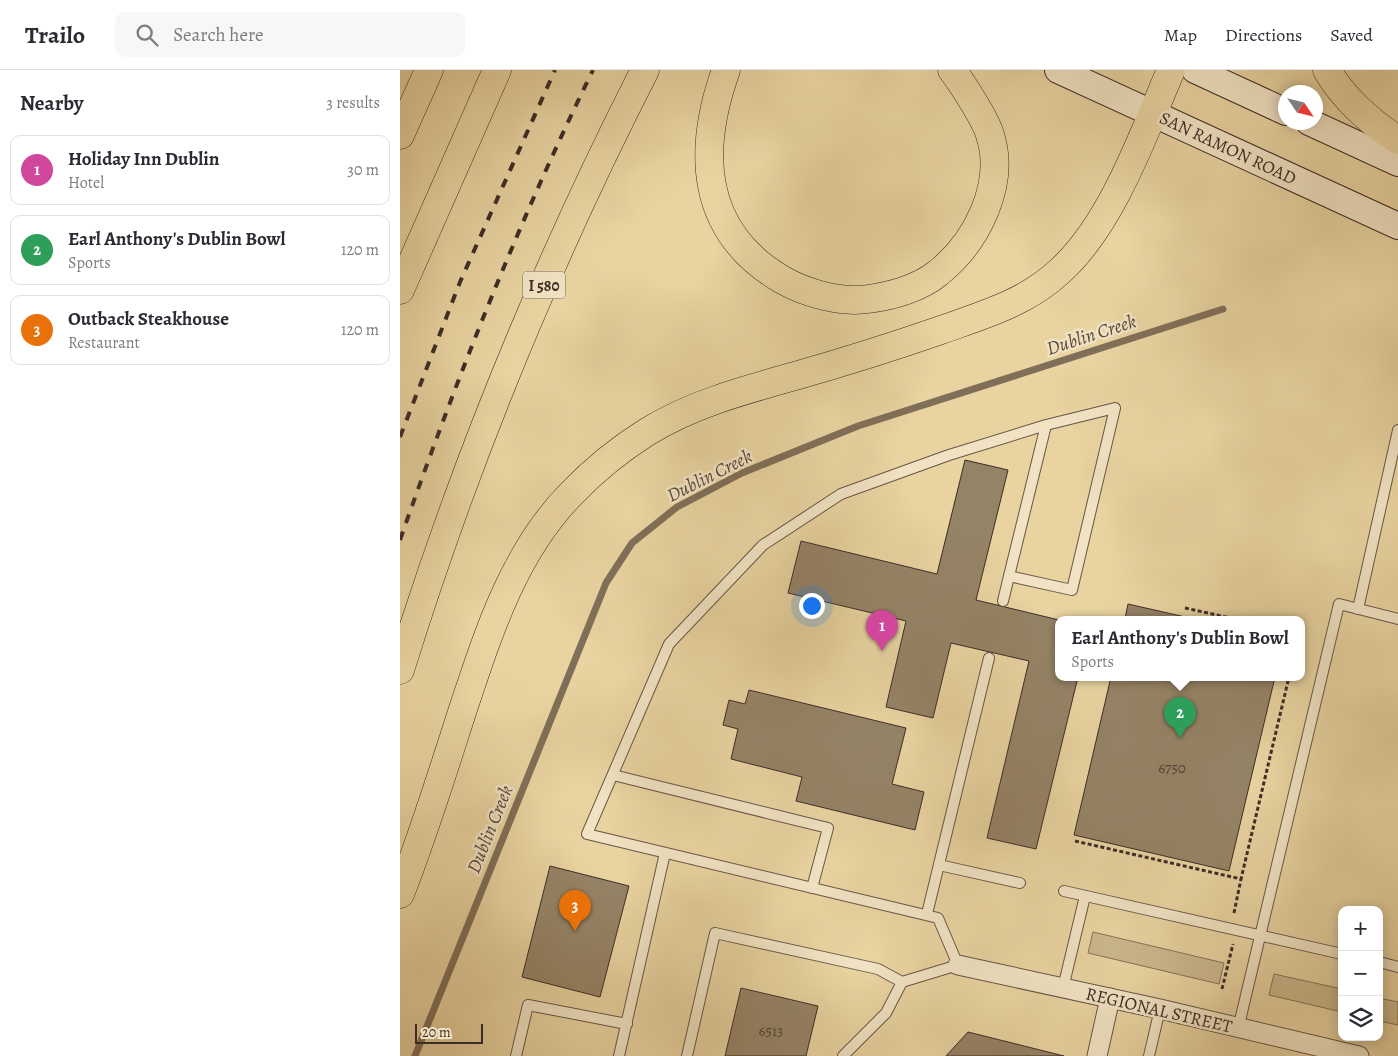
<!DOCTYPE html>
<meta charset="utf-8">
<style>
:root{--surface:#fff;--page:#f7f7f7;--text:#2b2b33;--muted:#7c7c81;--line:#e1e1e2;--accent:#7c3aed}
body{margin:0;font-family:Alegreya,serif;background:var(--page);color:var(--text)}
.controls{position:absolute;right:15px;bottom:15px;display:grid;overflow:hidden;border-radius:10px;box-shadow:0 2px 12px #0003}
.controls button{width:45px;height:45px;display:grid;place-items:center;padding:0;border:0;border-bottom:1px solid var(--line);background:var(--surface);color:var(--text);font:25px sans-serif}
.compass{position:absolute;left:878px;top:15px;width:45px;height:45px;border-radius:50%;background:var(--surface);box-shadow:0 2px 12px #0003;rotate:125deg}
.scale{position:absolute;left:15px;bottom:12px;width:68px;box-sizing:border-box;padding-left:5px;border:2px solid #3c2d27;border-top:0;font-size:14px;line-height:18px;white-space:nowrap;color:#3c2d27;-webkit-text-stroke:4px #f0e2c2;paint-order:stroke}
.you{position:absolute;left:411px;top:535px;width:18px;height:18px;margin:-12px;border:4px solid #fff;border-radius:50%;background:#1a73e8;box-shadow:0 0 0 8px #1a73e833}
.badge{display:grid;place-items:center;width:32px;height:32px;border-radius:50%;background:var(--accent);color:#fff;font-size:16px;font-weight:700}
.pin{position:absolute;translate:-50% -41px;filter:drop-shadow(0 1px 2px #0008)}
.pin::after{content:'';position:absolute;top:26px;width:18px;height:15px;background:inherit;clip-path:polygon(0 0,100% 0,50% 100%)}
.popup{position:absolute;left:655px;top:546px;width:250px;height:65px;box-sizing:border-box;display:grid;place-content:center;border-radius:10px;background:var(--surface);filter:drop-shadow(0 1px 4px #0005);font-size:16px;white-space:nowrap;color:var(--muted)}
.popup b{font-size:19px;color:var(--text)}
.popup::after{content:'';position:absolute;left:50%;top:100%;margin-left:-10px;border:10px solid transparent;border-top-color:var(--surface)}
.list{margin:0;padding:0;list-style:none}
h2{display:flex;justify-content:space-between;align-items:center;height:65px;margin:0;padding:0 20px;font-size:21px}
h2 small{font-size:16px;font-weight:400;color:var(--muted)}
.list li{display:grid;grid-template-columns:32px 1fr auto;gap:15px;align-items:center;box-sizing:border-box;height:70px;margin:0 10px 10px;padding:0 10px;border:1px solid var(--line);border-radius:10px}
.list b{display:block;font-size:19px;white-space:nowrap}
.list p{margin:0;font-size:16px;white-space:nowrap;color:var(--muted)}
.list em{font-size:16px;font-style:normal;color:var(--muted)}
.icon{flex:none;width:28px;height:28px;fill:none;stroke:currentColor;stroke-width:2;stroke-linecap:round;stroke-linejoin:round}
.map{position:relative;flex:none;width:998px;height:986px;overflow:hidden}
header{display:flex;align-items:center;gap:30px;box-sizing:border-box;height:70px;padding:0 25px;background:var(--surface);border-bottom:1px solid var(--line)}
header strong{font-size:24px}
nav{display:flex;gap:28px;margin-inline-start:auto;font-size:18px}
.search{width:350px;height:45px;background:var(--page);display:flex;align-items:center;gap:12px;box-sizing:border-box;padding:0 18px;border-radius:10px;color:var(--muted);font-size:19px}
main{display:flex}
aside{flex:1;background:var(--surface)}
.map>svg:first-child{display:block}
.green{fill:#cbb78c;stroke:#84725a}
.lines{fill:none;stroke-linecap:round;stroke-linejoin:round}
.stream{stroke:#806f58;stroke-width:7}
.building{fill:#958366;stroke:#3c2d27}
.lane-casing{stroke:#675646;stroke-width:12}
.street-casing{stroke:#675646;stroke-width:21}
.secondary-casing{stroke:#3c2d27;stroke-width:28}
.highway-casing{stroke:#3c2d27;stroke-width:29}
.path{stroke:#3c2d27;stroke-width:3;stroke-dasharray:4 2.5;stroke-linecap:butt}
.lane{stroke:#f0e2c2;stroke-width:10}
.street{stroke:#f0e2c2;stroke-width:19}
.secondary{stroke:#f0e2c2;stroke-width:26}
.highway{stroke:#e8d3a1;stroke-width:28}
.rail{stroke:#3c2d27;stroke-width:4;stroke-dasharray:9 9;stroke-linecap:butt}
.labels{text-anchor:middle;stroke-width:5;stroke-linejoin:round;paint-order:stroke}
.number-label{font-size:15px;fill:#524237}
.shield{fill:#f0e2c2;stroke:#726356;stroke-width:1}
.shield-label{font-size:16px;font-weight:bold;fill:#3c2d27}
.street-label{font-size:18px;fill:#3c2d27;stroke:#f0e2c2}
.water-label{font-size:19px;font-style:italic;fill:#58483b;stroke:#f0e2c2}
</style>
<header>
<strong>Trailo</strong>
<div class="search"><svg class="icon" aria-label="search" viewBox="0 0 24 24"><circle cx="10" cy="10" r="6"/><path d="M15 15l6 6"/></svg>Search here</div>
<nav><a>Map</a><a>Directions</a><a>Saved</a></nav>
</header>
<main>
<aside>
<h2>Nearby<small>3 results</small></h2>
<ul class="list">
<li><span class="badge" style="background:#d1479c">1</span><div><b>Holiday Inn Dublin</b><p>Hotel</p></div><em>30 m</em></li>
<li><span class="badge" style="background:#2e9e5b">2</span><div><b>Earl Anthony's Dublin Bowl</b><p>Sports</p></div><em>120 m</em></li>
<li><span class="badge" style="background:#e8710a">3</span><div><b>Outback Steakhouse</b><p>Restaurant</p></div><em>120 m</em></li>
</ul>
</aside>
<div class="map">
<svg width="998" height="986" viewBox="0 0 998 986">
<rect width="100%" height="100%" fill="#e8d3a1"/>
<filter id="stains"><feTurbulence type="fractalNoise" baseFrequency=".004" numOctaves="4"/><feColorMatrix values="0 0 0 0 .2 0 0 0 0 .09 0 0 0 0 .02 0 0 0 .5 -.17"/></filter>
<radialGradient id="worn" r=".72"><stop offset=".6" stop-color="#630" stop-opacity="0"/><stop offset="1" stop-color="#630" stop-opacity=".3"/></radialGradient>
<g class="green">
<path d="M693,862L824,893L819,914L688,883Z"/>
<path d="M874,904L942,919V942L869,925Z"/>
<path d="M979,928L998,932V955L979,951Z"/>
</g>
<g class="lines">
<path class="stream" d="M15,986L206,513L232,473L277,437L342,403L458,356L823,239"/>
</g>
<g class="building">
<path d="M565,390L608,400L576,530L659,550V607H678L636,779L587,768L629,591L551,573L533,648L486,637L506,551L388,523L401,471L537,504Z"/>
<path d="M728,534L794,549H725Z"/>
<path d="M711,607H875L829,801L674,765Z"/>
<path d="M349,620L506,658L492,714L524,722L515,760L396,731L402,707L331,689L338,659L323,655L329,630L345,634Z"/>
<path d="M150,796L229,816L200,927L122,907Z"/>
<path d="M341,918L418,936L406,986H325Z"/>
<path d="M568,962L664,986H546Z"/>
</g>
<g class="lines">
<g class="lane-casing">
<g id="lane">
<path d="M603,531L609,506"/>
<path d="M958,539L998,360"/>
<path d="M213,705L428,758L412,818"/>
<path d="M539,795L620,813"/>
<path d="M664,821L942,884"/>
<path d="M527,844L589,588"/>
<path d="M979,892L998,897"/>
<path d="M663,918L685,826"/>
<path d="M838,959L939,534L998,549"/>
<path d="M116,986L128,935L227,954"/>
<path d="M219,986L265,783"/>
<path d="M287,986L315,863L478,899L502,912L558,895L538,848L187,764L269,574L363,475L441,424L549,385L646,355L715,338L672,520L609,506L646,355"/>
<path d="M443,986L486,943L502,912"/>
<path d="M749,986L760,939"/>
</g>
</g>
<g class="street-casing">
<g id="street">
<path d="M558,895L760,939L959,986"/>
<path d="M697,986L710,928"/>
</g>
</g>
<g class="secondary-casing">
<g id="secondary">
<path d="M658,0L998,156"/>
<path d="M795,0L886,42"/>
<path d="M909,52L998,93"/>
</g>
</g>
<g class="highway-casing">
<g id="highway">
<path d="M326,0C297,81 300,161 381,209C405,223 440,233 468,229C492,226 520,218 538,203C577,172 606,114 590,65C586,50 562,13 552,0"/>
<path d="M927,0C943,28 971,53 998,70"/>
<path d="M0,65L29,0"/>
<path d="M0,220L97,0"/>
<path d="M0,600C64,394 147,192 245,0"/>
<path d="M0,824C24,763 43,701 63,639C88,564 114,481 172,423C194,400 220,379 247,362C292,334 345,320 395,306C444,292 492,277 541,260C583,245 626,233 660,201C712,154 743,65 771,0"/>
</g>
</g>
<g class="path">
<path d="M785,538L835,549"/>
<path d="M675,771L841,809L889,607"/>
<path d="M834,843L841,809"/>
<path d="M822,919L833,874"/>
</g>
<use href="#lane" class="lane"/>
<use href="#street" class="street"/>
<use href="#secondary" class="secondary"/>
<use href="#highway" class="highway"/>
<g class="rail">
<path d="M0,367L60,212L155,0"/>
<path d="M0,470C56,310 118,153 193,0"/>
</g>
</g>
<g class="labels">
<g class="number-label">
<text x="772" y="703">6750</text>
<text x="371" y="966">6513</text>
</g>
<rect class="shield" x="123" y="201.5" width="42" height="27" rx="4"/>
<g class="shield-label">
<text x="144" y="221">I 580</text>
</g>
<g class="street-label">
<text transform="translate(828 78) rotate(25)" y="6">SAN RAMON ROAD</text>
<text transform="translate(759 940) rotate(13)" y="6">REGIONAL STREET</text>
</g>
<g class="water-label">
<text transform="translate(691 264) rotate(-18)" y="7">Dublin Creek</text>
<text transform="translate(309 405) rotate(-27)" y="7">Dublin Creek</text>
<text transform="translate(89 759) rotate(-68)" y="7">Dublin Creek</text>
</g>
</g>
<rect width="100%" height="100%" filter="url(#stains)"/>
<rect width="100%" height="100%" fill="url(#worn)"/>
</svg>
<div class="controls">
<button>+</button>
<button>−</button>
<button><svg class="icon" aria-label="layers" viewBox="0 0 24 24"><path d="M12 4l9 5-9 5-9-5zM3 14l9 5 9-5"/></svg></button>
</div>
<svg class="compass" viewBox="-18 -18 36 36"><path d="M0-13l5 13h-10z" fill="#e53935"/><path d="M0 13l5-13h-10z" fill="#7c7c81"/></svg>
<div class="scale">20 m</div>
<div class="you"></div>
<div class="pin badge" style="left:482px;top:581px;background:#d1479c">1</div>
<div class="pin badge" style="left:780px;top:668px;background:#2e9e5b">2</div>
<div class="popup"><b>Earl Anthony's Dublin Bowl</b>Sports</div>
<div class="pin badge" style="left:175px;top:861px;background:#e8710a">3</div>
</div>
</main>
